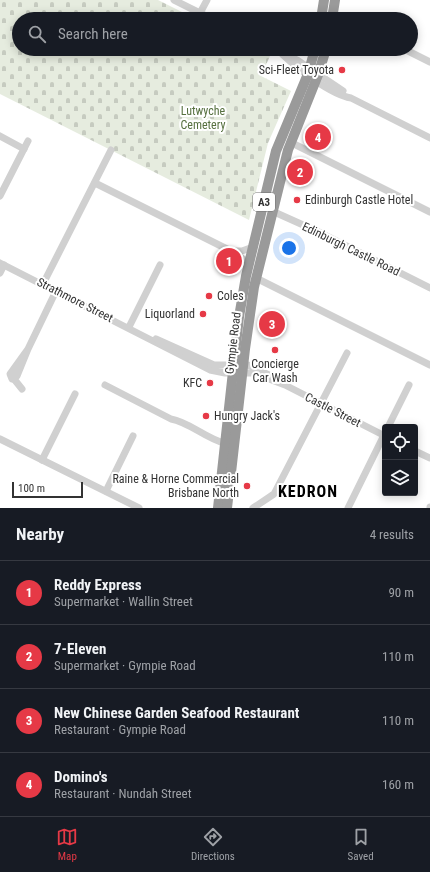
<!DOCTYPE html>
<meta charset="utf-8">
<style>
:root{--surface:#171b24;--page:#20242c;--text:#f1f3f6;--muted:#9ea1a6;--line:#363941;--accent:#e63946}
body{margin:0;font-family:"Roboto Condensed",sans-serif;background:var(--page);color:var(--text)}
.controls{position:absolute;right:12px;bottom:12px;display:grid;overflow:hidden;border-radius:4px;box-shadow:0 2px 10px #0003}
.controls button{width:36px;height:36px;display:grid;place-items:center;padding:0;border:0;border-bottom:1px solid var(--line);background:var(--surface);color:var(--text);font:20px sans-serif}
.scale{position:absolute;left:12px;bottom:10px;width:71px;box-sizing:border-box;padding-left:4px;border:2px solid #333;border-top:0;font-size:11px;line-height:14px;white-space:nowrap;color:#333;-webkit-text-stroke:3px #fff;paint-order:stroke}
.you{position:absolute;left:289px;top:248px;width:14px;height:14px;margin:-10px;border:3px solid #fff;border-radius:50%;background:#1a73e8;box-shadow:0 0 0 6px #1a73e833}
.badge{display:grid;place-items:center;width:26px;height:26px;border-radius:50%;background:var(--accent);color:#fff;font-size:13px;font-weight:700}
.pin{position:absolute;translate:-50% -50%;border:2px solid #fff;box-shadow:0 1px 4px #0006}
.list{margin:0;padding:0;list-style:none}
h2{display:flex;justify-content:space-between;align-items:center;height:52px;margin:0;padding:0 16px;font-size:17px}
h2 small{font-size:13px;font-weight:400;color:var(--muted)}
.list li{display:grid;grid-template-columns:26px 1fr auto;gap:12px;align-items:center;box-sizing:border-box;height:64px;padding:0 16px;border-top:1px solid var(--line)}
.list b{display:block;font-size:15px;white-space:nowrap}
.list p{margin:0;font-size:13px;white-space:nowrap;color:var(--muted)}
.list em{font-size:13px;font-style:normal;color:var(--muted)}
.icon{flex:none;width:22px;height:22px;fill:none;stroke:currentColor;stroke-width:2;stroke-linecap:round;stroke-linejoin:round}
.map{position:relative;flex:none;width:430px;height:508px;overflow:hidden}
.search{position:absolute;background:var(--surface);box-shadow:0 2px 10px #0003;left:12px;right:12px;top:12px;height:44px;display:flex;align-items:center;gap:10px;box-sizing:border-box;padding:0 14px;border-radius:22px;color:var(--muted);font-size:15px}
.sheet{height:308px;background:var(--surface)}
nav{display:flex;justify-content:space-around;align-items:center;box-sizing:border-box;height:56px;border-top:1px solid var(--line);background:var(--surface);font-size:11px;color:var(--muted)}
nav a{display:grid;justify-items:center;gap:2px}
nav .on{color:var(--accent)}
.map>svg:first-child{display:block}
.cemetery{fill:url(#cemetery-stones)}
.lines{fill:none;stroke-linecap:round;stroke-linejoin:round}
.minor{stroke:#d0d0d0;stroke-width:7}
.highway{stroke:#9a9a9a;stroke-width:10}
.poi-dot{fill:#e63946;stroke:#fff;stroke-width:1.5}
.labels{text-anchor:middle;stroke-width:4;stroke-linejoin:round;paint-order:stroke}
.shield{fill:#fff;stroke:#707070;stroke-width:1}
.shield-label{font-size:11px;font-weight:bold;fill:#333}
.poi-label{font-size:12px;fill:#333;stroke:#fff;text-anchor:end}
.park-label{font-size:12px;fill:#56703f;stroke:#fff}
.street-label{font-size:12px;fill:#333;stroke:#fff}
.district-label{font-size:16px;font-weight:bold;letter-spacing:1px;fill:#000;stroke:#fff}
</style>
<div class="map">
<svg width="430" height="508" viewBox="0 0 430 508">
<defs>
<pattern id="cemetery-stones" width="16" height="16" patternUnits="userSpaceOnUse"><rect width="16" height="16" fill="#e6ecdf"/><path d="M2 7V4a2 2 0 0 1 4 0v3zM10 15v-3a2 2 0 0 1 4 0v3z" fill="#c6cbc0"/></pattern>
</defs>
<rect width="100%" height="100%" fill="#fff"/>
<path class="cemetery" d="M0,0H158L196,19H19V49H255L270,56L261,76L291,91L268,143L249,220L0,94Z"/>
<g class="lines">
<g class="minor">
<path d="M174,0L212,19"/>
<path d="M200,13L207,0"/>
<path d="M333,14L343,19"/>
<path d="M272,49L297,60L343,91"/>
<path d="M404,49L430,62"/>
<path d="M283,55C298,69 330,94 351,98L430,138"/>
<path d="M0,136L24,149"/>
<path d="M290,142L430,212"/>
<path d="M95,183L231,251L249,263"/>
<path d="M0,196L28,141"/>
<path d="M272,211L321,233L430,288"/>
<path d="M232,251H242L253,247"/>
<path d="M0,263L210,370L225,373H253L285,385L385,436"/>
<path d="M0,273L4,265"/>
<path d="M256,278L430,365"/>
<path d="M43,284L111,150"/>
<path d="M129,327L160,265"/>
<path d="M156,339L214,365H248L271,376"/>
<path d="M28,349L10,374L12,379L17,376L28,349L56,291"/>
<path d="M14,379L22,389"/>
<path d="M105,385L171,419C189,422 205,438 224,443"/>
<path d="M388,427L409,385"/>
<path d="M0,439L139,508"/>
<path d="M415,451L430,458"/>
<path d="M42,460L75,394"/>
<path d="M106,491L133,436"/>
<path d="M253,508L274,494L347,353"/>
<path d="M348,508L385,433"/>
<path d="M430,508V507"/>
</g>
<g class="highway">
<path d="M321,19L324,0"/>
<path d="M332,19L335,0"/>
<path d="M218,508L239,317L246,276L276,151L308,74L315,49"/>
<path d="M227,508L245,349L254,287L288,150L318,75L326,49"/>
</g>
</g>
<g class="poi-dot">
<circle cx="342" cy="70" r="4"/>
<circle cx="297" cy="200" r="4"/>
<circle cx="209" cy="296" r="4"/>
<circle cx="203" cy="314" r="4"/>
<circle cx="275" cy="350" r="4"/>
<circle cx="210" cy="383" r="4"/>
<circle cx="206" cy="416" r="4"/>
<circle cx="247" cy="486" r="4"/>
</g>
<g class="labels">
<rect class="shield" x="253" y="193" width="22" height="18" rx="3"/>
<g class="shield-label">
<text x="264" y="206">A3</text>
</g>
<g class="poi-label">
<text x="334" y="74">Sci-Fleet Toyota</text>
<text x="305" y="204" text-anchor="start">Edinburgh Castle Hotel</text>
<text x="217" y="300" text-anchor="start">Coles</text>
<text x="195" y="318">Liquorland</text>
<text x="275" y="368" text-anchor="middle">Concierge<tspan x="275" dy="14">Car Wash</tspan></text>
<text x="202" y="387">KFC</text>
<text x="214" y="420" text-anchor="start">Hungry Jack's</text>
<text x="239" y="483">Raine &amp; Horne Commercial<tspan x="239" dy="14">Brisbane North</tspan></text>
</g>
<g class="park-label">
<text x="203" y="115">Lutwyche<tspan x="203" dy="14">Cemetery</tspan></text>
</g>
<g class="street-label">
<text transform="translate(351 249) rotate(26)" y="4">Edinburgh Castle Road</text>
<text transform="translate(75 300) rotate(27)" y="4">Strathmore Street</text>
<text transform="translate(233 343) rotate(-83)" y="4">Gympie Road</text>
<text transform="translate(333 410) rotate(27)" y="4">Castle Street</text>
</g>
<g class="district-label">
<text x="308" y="497">KEDRON</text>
</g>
</g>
</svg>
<div class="controls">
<button><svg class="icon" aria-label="locate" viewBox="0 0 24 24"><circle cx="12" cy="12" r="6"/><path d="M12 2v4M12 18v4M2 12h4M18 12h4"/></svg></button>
<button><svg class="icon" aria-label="layers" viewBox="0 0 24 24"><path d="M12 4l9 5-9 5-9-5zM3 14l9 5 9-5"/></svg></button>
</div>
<div class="scale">100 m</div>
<div class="you"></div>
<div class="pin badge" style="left:229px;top:261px">1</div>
<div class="pin badge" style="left:300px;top:172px">2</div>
<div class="pin badge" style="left:272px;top:324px">3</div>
<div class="pin badge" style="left:318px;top:137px">4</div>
<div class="search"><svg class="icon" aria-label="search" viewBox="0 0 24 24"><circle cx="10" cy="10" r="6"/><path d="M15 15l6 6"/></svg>Search here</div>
</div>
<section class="sheet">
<h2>Nearby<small>4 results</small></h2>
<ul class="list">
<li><span class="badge">1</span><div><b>Reddy Express</b><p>Supermarket · Wallin Street</p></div><em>90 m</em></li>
<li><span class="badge">2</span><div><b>7-Eleven</b><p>Supermarket · Gympie Road</p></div><em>110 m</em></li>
<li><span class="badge">3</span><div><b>New Chinese Garden Seafood Restaurant</b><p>Restaurant · Gympie Road</p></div><em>110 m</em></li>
<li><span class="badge">4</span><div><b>Domino's</b><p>Restaurant · Nundah Street</p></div><em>160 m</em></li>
</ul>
</section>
<nav>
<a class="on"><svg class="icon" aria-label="map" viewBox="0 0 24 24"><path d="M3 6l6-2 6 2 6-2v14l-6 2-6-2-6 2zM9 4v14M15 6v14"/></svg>Map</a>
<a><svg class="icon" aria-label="directions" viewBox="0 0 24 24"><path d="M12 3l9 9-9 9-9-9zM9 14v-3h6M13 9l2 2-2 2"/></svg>Directions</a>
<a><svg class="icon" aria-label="saved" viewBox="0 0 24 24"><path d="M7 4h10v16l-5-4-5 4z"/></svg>Saved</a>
</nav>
